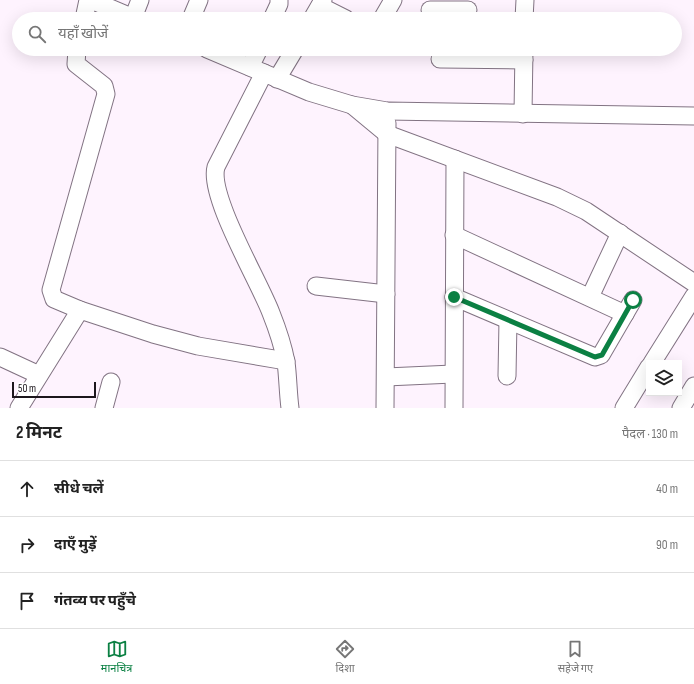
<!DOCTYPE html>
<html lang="hi">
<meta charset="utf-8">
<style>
:root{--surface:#fff;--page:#f6f6f6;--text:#222;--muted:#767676;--line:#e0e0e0;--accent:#0b8043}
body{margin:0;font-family:"Sofia Sans Condensed","Noto Sans Devanagari",sans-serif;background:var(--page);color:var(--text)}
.controls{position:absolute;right:12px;bottom:12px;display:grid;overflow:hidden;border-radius:0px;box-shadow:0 4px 16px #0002}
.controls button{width:36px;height:36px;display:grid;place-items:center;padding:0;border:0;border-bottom:1px solid var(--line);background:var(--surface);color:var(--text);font:20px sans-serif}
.scale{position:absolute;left:12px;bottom:10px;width:84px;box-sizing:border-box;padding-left:4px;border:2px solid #1c161c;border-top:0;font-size:11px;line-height:14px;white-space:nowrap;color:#1c161c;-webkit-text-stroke:3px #fff;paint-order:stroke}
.stop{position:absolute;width:12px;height:12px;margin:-9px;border:3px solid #0b8043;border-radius:50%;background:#fff}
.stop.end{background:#0b8043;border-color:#fff;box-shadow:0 1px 4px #0008}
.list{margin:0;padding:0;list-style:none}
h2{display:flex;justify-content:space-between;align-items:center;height:52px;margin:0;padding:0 16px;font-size:17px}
h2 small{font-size:13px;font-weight:400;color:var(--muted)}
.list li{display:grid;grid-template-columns:26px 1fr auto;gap:12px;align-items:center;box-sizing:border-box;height:56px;padding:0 16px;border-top:1px solid var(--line)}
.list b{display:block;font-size:15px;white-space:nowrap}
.list em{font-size:13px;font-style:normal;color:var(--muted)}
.icon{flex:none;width:22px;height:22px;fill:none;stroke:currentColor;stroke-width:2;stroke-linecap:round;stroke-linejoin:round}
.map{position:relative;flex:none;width:694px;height:408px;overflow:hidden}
.search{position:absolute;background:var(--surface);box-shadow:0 4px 16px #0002;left:12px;right:12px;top:12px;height:44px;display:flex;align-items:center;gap:10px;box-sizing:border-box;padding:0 14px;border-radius:22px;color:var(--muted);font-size:15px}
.sheet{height:220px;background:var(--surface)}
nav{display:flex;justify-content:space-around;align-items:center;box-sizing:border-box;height:56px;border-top:1px solid var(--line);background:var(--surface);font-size:11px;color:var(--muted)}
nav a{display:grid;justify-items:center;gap:2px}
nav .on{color:var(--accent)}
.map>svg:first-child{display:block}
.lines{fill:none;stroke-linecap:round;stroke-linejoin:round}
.minor-casing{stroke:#827383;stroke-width:19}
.minor{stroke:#fff;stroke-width:17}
.route{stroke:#0b8043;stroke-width:5}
</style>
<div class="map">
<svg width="694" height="408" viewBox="0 0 694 408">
<rect width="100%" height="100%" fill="#fef3fe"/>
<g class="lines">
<g class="minor-casing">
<g id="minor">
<path d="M91,0L136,19"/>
<path d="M320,6L346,19"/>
<path d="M430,10H468"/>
<path d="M133,18L140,0"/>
<path d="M84,19L88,0"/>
<path d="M191,19L199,0"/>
<path d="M272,19L279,4V0"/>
<path d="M312,19L323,0"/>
<path d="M382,19L393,0"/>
<path d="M524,19L525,0"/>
<path d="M77,49L76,64L104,86L106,94L51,290L54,299L80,310"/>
<path d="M207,49L309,92L352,105L387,111L694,116"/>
<path d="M440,59L524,60"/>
<path d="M250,67L259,49"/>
<path d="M264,73L216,167C208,196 259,281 271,313C277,328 283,346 286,362C288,377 288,393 290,408"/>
<path d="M277,79L295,49"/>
<path d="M352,105L387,134L557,197L586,211L694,283"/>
<path d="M523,114L524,49"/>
<path d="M454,235L625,314"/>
<path d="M316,286L386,294"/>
<path d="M454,297L595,357L601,355L633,300"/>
<path d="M590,297L620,233"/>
<path d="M0,357L39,375"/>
<path d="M652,363L694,296"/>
<path d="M507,376L508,320"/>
<path d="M386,377L453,374"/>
<path d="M19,408L80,310L153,334L198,346L286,361"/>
<path d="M104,408L111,382"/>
<path d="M385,408L387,123"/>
<path d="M454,408L455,159"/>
<path d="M624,408L649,367"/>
<path d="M681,408L694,386"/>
</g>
</g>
<use href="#minor" class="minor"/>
</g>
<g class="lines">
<path class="route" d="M454,297L595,357L602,355L633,300"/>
</g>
</svg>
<div class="controls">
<button><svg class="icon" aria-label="layers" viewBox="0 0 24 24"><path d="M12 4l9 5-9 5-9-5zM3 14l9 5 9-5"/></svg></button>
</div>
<div class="scale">50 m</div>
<div class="stop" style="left:633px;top:300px"></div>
<div class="stop end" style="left:454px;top:297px"></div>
<div class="search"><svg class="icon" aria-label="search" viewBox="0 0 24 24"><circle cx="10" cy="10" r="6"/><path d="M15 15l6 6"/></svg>यहाँ खोजें</div>
</div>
<section class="sheet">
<h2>2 मिनट<small>पैदल · 130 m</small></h2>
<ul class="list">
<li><svg class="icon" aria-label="ahead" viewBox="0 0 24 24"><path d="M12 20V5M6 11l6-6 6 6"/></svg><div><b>सीधे चलें</b></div><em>40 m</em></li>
<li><svg class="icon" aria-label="right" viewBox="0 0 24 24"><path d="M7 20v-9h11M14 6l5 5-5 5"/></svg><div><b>दाएँ मुड़ें</b></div><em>90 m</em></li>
<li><svg class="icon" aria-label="arrive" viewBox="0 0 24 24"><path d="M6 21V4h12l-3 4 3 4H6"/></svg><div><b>गंतव्य पर पहुँचे</b></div></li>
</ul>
</section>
<nav>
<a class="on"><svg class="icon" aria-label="map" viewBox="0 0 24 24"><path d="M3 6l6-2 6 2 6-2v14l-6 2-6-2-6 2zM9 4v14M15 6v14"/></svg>मानचित्र</a>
<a><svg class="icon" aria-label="directions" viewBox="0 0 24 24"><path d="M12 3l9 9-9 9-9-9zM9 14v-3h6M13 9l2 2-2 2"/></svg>दिशा</a>
<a><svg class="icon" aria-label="saved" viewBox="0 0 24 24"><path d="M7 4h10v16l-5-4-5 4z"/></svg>सहेजे गए</a>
</nav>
